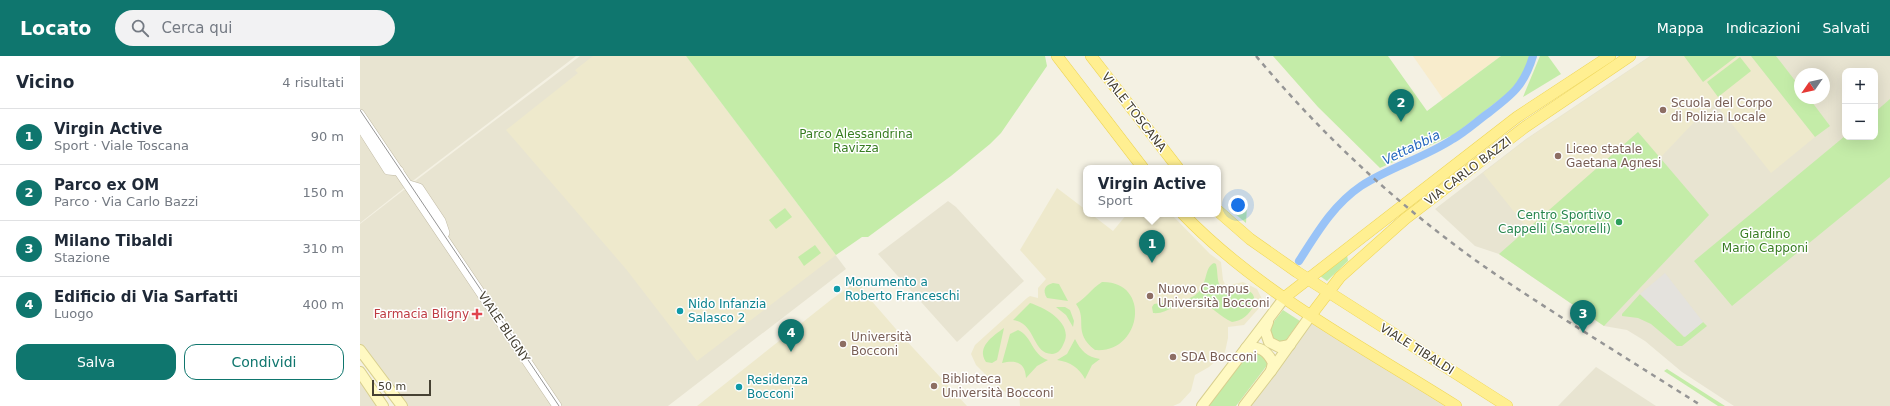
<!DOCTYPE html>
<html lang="it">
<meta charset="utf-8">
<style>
:root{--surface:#fff;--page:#f2f2f3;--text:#1f2937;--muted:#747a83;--line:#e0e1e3;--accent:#0f766e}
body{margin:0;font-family:"DejaVu Sans",sans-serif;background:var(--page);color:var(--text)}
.controls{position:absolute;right:12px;top:12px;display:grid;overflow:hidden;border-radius:8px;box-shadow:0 4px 16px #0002}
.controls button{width:36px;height:36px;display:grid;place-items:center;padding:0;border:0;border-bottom:1px solid var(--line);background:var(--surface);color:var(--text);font:20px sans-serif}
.compass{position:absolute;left:1434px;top:12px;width:36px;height:36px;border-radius:50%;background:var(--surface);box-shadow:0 4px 16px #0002;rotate:236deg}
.scale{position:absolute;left:12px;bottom:10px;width:59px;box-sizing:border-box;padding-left:4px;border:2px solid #464133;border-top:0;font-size:11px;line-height:14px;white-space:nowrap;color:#464133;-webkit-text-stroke:3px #fff;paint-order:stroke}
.you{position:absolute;left:878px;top:149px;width:14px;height:14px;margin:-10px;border:3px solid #fff;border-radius:50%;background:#1a73e8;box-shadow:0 0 0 6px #1a73e833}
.badge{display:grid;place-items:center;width:26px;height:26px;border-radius:50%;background:var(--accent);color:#fff;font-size:13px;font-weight:700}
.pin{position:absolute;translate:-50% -33px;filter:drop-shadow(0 1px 2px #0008)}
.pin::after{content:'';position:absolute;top:21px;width:14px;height:12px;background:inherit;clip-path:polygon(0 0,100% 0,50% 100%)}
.popup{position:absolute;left:723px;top:109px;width:138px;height:52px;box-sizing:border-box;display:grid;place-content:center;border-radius:8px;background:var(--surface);filter:drop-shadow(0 1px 3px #0005);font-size:13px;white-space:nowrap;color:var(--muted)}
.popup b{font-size:15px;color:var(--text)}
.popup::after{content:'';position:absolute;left:50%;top:100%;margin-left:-8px;border:8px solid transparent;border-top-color:var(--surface)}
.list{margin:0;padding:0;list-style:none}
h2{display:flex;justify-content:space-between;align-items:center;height:52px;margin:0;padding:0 16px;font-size:17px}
h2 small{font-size:13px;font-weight:400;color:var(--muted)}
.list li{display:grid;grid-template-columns:26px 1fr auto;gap:12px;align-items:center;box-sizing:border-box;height:56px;padding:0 16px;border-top:1px solid var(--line)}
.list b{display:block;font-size:15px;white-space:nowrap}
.list p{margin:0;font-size:13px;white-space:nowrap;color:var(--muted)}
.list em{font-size:13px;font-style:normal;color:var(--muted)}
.actions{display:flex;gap:8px;padding:12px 16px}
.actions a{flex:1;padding:9px 0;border:1px solid var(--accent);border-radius:12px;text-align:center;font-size:14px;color:var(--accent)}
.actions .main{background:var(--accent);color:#fff}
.icon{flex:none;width:22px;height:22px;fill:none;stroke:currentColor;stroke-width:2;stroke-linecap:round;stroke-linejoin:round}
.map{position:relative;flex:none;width:1530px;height:350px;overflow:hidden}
header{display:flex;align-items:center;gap:24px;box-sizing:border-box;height:56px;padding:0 20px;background:var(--accent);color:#fff}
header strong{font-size:19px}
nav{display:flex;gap:22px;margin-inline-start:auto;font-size:14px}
.search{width:280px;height:36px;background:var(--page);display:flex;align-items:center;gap:10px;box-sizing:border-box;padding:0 14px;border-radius:22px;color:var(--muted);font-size:15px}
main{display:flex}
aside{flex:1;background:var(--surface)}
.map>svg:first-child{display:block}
.residential{fill:#e8e4d1;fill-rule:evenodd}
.commercial{fill:#f8eccc}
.education{fill:#eee9cc}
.green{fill:#c4eca8}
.parking{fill:#e4e2dd}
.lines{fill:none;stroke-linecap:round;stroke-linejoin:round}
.canal{stroke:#99c3f7;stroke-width:8}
.tertiary-casing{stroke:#c0baa5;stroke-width:10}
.secondary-casing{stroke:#d8cf8e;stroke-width:12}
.primary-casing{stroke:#efd656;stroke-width:12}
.tertiary{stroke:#fff;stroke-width:9}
.secondary{stroke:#fff9c2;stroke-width:10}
.primary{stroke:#ffef91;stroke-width:11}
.tram{stroke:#959595;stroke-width:1}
.rail{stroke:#959595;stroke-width:2.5;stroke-dasharray:5 5;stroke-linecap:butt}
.education-dot{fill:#8d6e63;stroke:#fff;stroke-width:1.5}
.leisure-dot{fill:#2e9e5b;stroke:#fff;stroke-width:1.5}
.culture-dot{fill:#0f9aa8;stroke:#fff;stroke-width:1.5}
.health-dot{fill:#e0444e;stroke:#fff;stroke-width:1.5}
.labels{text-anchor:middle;stroke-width:3;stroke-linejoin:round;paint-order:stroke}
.education-label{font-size:12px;fill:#785e54;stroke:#fff;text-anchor:start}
.street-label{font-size:12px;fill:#464133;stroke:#fff}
.park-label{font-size:12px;fill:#377d21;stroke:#fff}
.leisure-label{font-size:12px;fill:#27864d;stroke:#fff;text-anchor:end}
.culture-label{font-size:12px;fill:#0d838f;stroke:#fff;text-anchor:start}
.health-label{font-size:12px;fill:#be3a42;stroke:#fff;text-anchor:end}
.water-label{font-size:13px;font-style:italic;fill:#2266bc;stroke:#fff}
</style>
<header>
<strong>Locato</strong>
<div class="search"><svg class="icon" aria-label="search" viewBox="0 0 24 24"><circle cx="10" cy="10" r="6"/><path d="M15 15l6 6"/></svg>Cerca qui</div>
<nav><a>Mappa</a><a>Indicazioni</a><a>Salvati</a></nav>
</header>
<main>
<aside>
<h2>Vicino<small>4 risultati</small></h2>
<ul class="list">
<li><span class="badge">1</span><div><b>Virgin Active</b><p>Sport · Viale Toscana</p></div><em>90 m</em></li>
<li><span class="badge">2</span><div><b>Parco ex OM</b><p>Parco · Via Carlo Bazzi</p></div><em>150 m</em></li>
<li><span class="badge">3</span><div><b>Milano Tibaldi</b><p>Stazione</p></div><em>310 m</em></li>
<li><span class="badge">4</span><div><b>Edificio di Via Sarfatti</b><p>Luogo</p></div><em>400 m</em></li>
</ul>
<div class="actions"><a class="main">Salva</a><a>Condividi</a></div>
</aside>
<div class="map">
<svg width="1530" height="350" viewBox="0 0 1530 350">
<rect width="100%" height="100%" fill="#f4f1e3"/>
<g class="residential">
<path d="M0,0H216L50,127L0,54Z"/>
<path d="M220,0H326L486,213L308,350H198L50,129Z"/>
<path d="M1290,0H1530V350H1374L1322,316L1285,285L1267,274L1244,270L1139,198L1115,190L1075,153L1166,83ZM1485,15H1515V81H1485ZM1440,18H1464V42H1440Z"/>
<path d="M0,59L48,129L0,167Z"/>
<path d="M49,130L196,350H43L0,293V168Z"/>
<path d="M588,145L596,151L664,225L597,286L518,198Z"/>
<path d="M951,261L1092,350H888Z"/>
<path d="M1236,311L1296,350H1198Z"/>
<path d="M0,317L22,350H0Z"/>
</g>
<path class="commercial" d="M1053,0H1141L1083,43Z"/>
<g class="education">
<path d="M233,0H326L476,199L337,305L266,213L146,74L218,17L215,14Z"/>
<path d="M1291,0H1391L1455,81L1411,117L1355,47L1337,63L1300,102L1278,76L1168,173L1123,117L1167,83Z"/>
<path d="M697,132L726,154V158H731L753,175L767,158H811L850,198L861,206L863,224L865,228L870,229L883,226L897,233L902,243L901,250L884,269L868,271V282L865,296L849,311L835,319L831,335L820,347L813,350H660L659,335L647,337L639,332L616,309L611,298L615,289L667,242L670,240L678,242V232L686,223L660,194Z"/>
<path d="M498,225L509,242L542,280L607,350H337L472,243Z"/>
</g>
<g class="green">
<path d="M326,0H685L687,10L641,77L630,88L591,120L508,181H502L476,199Z"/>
<path d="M913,0H1028L1067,55L1141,0H1170L1161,22L1148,37L1095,78L1020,112L958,51Z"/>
<path d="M1180,0H1188L1201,18L1163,41Z"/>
<path d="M1324,0H1377L1343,26Z"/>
<path d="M1391,0H1416L1440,31V42H1449L1470,70L1455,81Z"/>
<path d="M1380,1L1391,15L1358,41L1347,26Z"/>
<path d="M1530,43V121L1372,250L1334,205L1485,80L1515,81V56Z"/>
<path d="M1278,76L1349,159L1244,270L1139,198Z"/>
<path d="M886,149L887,150L886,167L874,157Z"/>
<path d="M425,152L432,161L416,173L409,164Z"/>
<path d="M455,189L461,197L444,210L438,201Z"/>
<path d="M987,199L988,205L967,225L960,220Z"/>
<path d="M854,207L856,208C859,221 855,229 867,236C873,236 881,233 886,234C903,238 892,264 872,266C860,261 850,248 837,245C820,241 809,259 793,257L792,251L794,248C808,246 822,247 834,240C849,230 843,212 854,207Z"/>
<path d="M742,226C792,225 782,298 735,294C712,276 728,264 716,248C726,242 731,233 742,226Z"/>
<path d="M693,227L699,228L708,245L687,242C682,234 685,229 693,227Z"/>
<path d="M1280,238L1324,281L1343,266L1347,270L1322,290H1317L1291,268L1278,262L1262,260V258Z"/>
<path d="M670,247C686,252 715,268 703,289C701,294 697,298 692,298C672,298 676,267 653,264Z"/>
<path d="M696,251H705L710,254L714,265L713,271L706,259Z"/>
<path d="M923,254L940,265L926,284L921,286L913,284C907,270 915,265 923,254Z"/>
<path d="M644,272L637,304L632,307L626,306C616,291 633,280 644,272Z"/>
<path d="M658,274C672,280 672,299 688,304L677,310L666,322C665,306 656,304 642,307L650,278Z"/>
<path d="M715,283C721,295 727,301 740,303L732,309L725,323C719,312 711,306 697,304L707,298Z"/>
<path d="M896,294L907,302L908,308L876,350H848L890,296Z"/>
<path d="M1307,313L1365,350H1358L1304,315Z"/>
</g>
<path class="parking" d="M1305,217L1343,266L1325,281L1280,238Z"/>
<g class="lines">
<path class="canal" d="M939,205C957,177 973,149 1001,130C1030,111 1064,102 1093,83C1105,76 1116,66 1127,58C1152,39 1164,30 1173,0"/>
<g class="tertiary-casing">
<g id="tertiary">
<path d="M0,58L197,350"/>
<path d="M0,70L28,114L39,115"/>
<path d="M49,129L59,132L81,165L85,177"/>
</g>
</g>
<g class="secondary-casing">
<g id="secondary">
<path d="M908,266L905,274L909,286L919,291L930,289"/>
<path d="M886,292C899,290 907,294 913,307L911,315"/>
<path d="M0,294L42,350"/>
<path d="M0,316L23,350"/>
<path d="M842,350L925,241"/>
<path d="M884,350L911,315L951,259"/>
</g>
</g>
<g class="primary-casing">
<g id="primary">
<path d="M697,0L783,112"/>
<path d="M731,0L818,112"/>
<path d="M858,155L890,183L937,216L1147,350"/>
<path d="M823,158C899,237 1003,291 1096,350"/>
<path d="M925,241L1157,61L1250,0"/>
<path d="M951,259L980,221L1045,163L1165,71L1270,0"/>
</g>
</g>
<use href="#tertiary" class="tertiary"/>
<use href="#secondary" class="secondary"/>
<use href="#primary" class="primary"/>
<path class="tram" d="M0,54L199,350"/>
<path class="rail" d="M896,0C953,68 1016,129 1087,183C1124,212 1164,237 1204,263C1250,292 1296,321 1342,350"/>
</g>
<g class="education-dot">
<circle cx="1303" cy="54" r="4"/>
<circle cx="1198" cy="100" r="4"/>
<circle cx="790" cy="240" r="4"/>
<circle cx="483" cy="288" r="4"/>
<circle cx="813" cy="301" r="4"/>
<circle cx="574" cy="330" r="4"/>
</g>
<circle class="leisure-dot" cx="1259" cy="166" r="4"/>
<g class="culture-dot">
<circle cx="477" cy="233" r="4"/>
<circle cx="320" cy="255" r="4"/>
<circle cx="379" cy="331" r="4"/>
</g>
<path class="health-dot" d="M115 252h4v4h4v4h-4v4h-4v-4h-4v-4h4z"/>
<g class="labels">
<g class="education-label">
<text x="1311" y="51">Scuola del Corpo<tspan x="1311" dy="14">di Polizia Locale</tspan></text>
<text x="1206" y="97">Liceo statale<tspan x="1206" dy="14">Gaetana Agnesi</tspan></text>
<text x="798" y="237">Nuovo Campus<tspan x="798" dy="14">Università Bocconi</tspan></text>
<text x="491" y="285">Università<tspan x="491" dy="14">Bocconi</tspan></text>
<text x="821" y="305">SDA Bocconi</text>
<text x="582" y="327">Biblioteca<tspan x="582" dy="14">Università Bocconi</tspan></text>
</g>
<g class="street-label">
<text transform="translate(774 56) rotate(52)" y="4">VIALE TOSCANA</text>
<text transform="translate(1108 115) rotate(-37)" y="4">VIA CARLO BAZZI</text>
<text transform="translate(144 271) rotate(56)" y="4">VIALE BLIGNY</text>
<text transform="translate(1057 293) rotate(32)" y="4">VIALE TIBALDI</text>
</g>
<g class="park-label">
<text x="496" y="82">Parco Alessandrina<tspan x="496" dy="14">Ravizza</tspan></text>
<text x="1405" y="182">Giardino<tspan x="1405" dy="14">Mario Capponi</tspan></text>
</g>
<g class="leisure-label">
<text x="1251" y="163">Centro Sportivo<tspan x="1251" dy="14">Cappelli (Savorelli)</tspan></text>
</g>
<g class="culture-label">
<text x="485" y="230">Monumento a<tspan x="485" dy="14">Roberto Franceschi</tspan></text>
<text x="328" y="252">Nido Infanzia<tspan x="328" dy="14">Salasco 2</tspan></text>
<text x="387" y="328">Residenza<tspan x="387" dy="14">Bocconi</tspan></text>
</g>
<g class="health-label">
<text x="109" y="262">Farmacia Bligny</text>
</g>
<g class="water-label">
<text transform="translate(1051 91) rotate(-26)" y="5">Vettabbia</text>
</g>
</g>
</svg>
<div class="controls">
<button>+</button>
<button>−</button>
</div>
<svg class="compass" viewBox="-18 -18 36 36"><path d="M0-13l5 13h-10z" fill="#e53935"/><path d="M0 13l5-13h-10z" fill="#747a83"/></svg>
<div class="scale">50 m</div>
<div class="you"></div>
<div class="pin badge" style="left:792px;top:207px">1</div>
<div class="popup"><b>Virgin Active</b>Sport</div>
<div class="pin badge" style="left:1041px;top:66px">2</div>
<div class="pin badge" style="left:1223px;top:277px">3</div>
<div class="pin badge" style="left:431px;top:296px">4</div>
</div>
</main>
